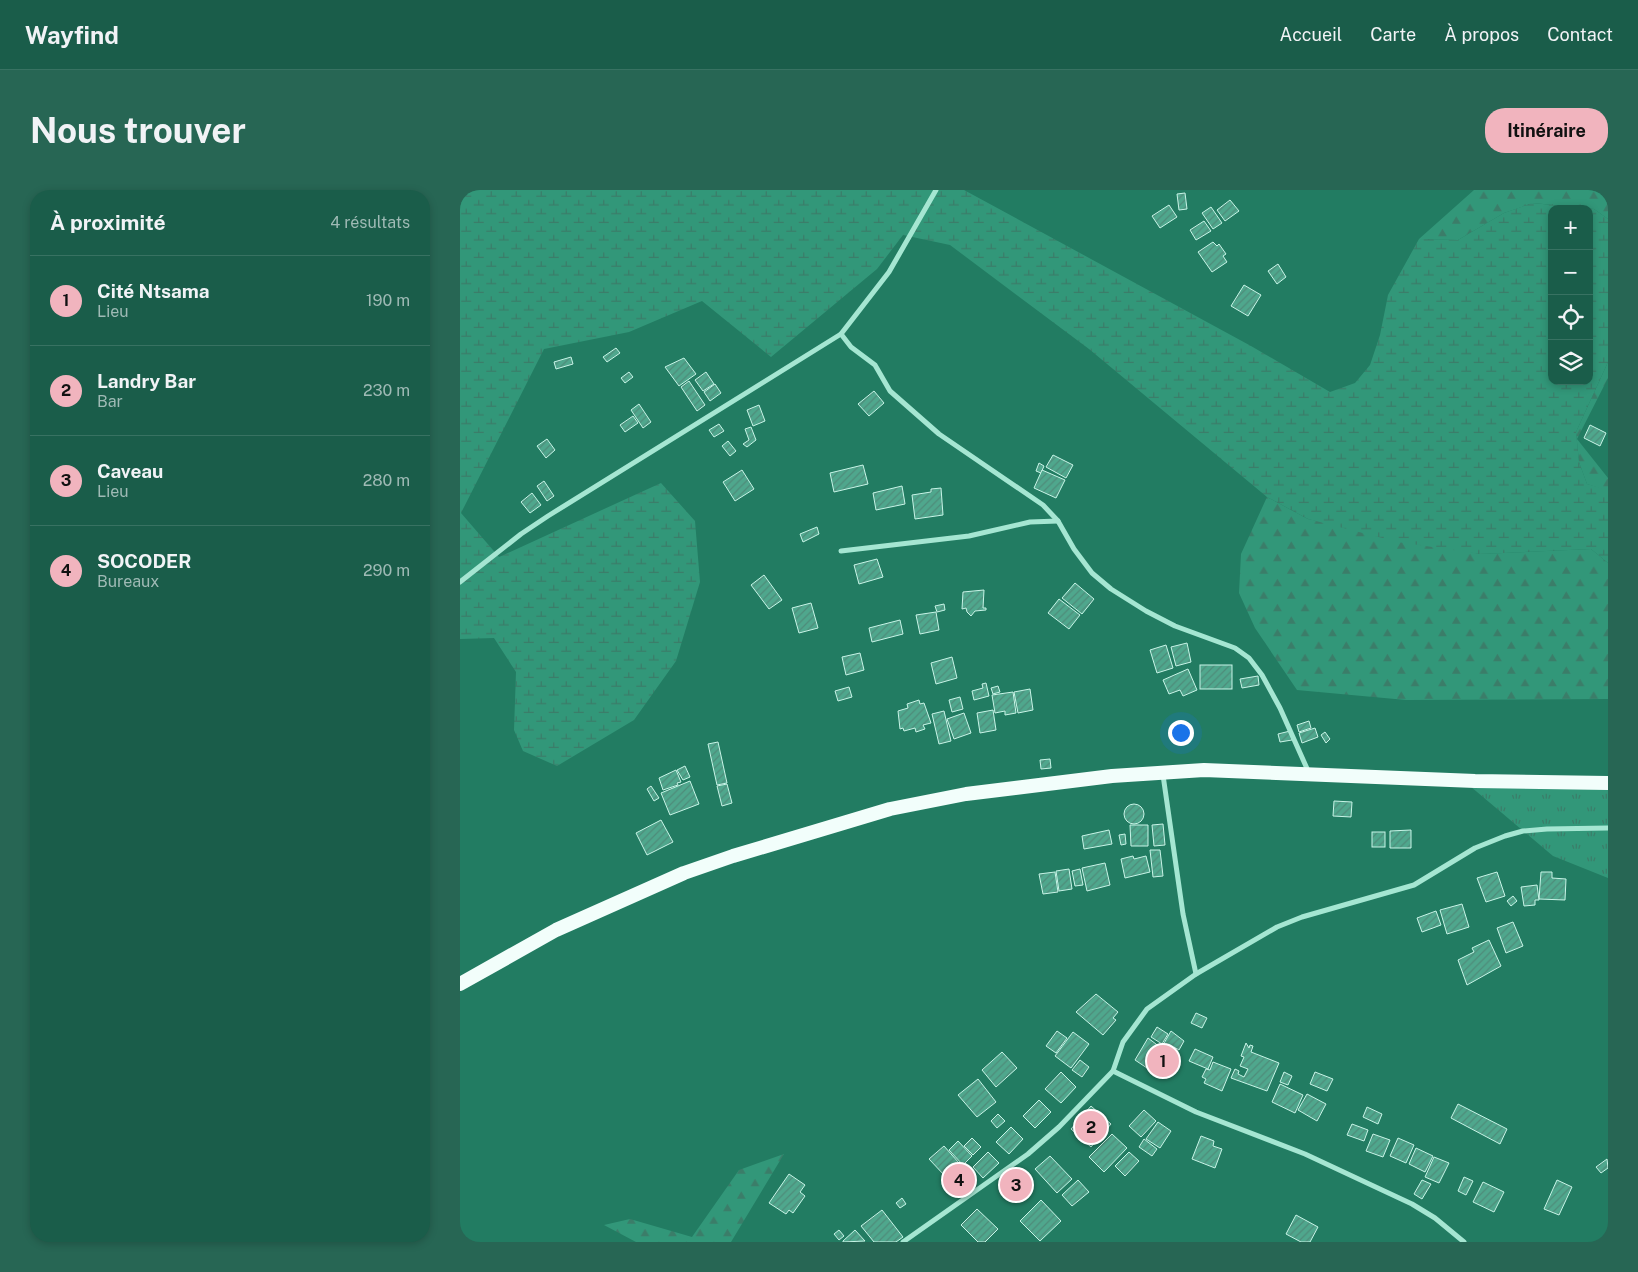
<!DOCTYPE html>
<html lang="fr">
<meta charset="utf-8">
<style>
:root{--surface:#1a5d4a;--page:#276654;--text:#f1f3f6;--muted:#9fbab5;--line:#387262;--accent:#f1b4be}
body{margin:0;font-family:"Public Sans",sans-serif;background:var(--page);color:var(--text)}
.controls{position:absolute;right:15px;top:15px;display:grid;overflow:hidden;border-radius:10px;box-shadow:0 2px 8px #0003}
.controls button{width:45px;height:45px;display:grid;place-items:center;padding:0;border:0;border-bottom:1px solid var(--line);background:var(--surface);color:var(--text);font:25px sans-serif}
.you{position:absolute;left:720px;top:542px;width:18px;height:18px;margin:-12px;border:4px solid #fff;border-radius:50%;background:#1a73e8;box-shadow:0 0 0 8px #1a73e833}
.badge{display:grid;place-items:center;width:32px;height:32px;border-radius:50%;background:var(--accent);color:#111;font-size:16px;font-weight:700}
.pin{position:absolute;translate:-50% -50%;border:2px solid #fff;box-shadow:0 1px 5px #0006}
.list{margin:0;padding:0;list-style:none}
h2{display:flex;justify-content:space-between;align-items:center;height:65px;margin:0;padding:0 20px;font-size:21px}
h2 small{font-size:16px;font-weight:400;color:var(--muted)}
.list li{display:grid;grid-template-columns:32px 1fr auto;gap:15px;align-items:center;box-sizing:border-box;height:90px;padding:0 20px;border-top:1px solid var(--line)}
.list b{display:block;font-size:19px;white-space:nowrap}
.list p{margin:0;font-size:16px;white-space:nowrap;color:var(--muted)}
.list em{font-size:16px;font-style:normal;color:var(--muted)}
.icon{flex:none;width:28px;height:28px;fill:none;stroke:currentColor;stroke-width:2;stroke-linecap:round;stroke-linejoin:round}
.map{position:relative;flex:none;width:1148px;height:1052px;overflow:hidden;border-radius:20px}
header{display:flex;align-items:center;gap:30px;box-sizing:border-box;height:70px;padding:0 25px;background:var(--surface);border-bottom:1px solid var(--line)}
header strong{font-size:24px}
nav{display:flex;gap:28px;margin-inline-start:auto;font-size:18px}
.intro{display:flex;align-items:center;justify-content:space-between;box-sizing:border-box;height:120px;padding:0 30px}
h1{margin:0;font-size:35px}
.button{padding:12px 22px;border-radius:20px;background:var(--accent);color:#111;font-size:18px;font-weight:700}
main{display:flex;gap:30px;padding:0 30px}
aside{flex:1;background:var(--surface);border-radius:20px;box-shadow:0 2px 8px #0003}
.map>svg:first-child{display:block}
.grass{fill:url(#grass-tufts)}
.forest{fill:url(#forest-firs)}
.wetland{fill:url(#wetland-marsh);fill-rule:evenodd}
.building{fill:url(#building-hatch);stroke:#c8f4e7}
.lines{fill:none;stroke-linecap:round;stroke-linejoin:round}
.minor{stroke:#a5e6d2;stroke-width:5}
.trunk{stroke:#f2fefb;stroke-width:14}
</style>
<header>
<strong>Wayfind</strong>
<nav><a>Accueil</a><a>Carte</a><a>À propos</a><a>Contact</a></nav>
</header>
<div class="intro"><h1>Nous trouver</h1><a class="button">Itinéraire</a></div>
<main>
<aside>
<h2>À proximité<small>4 résultats</small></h2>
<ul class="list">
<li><span class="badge">1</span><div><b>Cité Ntsama</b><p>Lieu</p></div><em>190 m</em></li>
<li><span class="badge">2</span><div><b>Landry Bar</b><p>Bar</p></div><em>230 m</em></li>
<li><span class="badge">3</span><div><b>Caveau</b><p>Lieu</p></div><em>280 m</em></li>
<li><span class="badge">4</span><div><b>SOCODER</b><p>Bureaux</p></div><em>290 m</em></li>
</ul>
</aside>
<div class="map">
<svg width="1148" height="1052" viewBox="0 0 1148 1052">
<defs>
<pattern id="grass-tufts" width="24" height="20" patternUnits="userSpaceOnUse" patternTransform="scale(1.25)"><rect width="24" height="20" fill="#329779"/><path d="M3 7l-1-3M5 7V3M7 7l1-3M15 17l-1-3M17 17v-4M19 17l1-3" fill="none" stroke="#3b7d69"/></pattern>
<pattern id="forest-firs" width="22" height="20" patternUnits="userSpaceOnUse" patternTransform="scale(1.25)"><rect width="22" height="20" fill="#329779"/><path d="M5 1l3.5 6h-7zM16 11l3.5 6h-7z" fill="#3b7d69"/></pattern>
<pattern id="wetland-marsh" width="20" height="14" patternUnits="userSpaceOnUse" patternTransform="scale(1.25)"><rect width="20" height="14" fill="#329779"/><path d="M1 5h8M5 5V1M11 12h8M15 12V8" fill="none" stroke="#3b7d69"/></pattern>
<pattern id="building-hatch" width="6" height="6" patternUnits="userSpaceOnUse" patternTransform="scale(1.25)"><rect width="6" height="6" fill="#4fa78d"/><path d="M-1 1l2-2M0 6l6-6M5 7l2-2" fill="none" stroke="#4e8c7a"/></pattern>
</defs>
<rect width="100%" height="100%" fill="#227c62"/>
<path class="grass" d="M1148,589V688L1093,666L1004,591Z"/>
<g class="forest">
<path d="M1014,0H1148V29L1134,19L1073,13L1044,23L998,50L959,49Z"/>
<path d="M1148,172V188L1117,249L1148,288V300H1145L1127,294L1119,272L1116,242Z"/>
<path d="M807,307L848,329L1020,364L1131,359L1148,373V509L946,510L837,500L795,438L779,403L781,364Z"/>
<path d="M324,964L271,1052H176L144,1035L170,1029L232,1047L279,980Z"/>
</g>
<path class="wetland" d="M0,0H504L791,156L870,202L895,193L910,175L920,145L928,105L959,49L998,50L1044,23L1072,13L1134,19L1148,29V172L1116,242L1119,272L1127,294L1148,300V373L1131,359L1020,364L938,352L848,329L807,307L629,159L490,55L443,45L417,79L311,167L242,111L169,142L84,159L1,323L39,367L201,293L235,331L240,392L216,471L174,530L97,576L63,561L54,540L56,482L34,448L0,449ZM1092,19H1129V191H1092Z"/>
<g class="building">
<path d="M725,3L727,19L719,20L717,4Z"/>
<path d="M770,10L779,21L765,31L757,20Z"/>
<path d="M709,15L717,27L700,38L692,26Z"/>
<path d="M751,17L762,33L753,39L742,23Z"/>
<path d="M744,31L751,41L736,50L730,40Z"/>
<path d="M753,52L757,56L759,54L766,64L763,66L767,72L752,82L738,62Z"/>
<path d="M818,74L826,87L817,94L808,81Z"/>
<path d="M784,95L801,105L788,126L771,116Z"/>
<path d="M156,158L160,163L147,172L143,167Z"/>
<path d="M111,167L113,174L96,179L94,172Z"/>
<path d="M224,168L236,184L219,196L205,177Z"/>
<path d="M169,182L173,187L165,193L161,188Z"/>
<path d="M246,182L254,194L243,201L235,190Z"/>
<path d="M229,191L245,215L237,221L221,197Z"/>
<path d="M255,194L261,203L250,211L244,202Z"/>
<path d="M414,201L424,213L409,226L398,214Z"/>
<path d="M179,214L191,232L183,238L171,220Z"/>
<path d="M299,215L305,231L293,236L287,220Z"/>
<path d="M173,226L178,233L165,242L160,235Z"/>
<path d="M259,234L264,241L254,247L249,240Z"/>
<path d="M1130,235L1146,243L1140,256L1124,248Z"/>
<path d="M291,237L296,250L287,257L283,254L289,250L285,239Z"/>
<path d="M87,249L95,260L86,268L77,256Z"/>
<path d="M268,251L276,261L270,266L262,256Z"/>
<path d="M593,265L613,275L606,288L586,277Z"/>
<path d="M579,273L584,276L581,283L576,281Z"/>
<path d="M403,275L408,294L374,302L370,283Z"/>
<path d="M282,280L294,299L275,311L263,292Z"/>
<path d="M582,280L605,290L596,308L574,298Z"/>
<path d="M84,291L94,306L87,311L77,296Z"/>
<path d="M442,296L445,314L416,320L413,303Z"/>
<path d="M481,298L483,325L455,329L452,305L471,302V299Z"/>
<path d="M72,303L81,315L70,323L61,312Z"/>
<path d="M357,337L359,344L343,352L340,344Z"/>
<path d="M417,369L423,387L399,394L394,375Z"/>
<path d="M304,385L322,410L309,419L291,395Z"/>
<path d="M615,393L634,409L622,424L602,408Z"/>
<path d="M524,400L523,418H526V420L515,421L511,426L507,422L506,418L502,419L503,402Z"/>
<path d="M599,409L620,425L609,439L588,423Z"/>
<path d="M351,413L358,438L339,443L332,418Z"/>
<path d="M484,414L485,420L477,422L475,416Z"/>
<path d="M476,422L479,440L460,444L456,425Z"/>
<path d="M440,430L443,444L412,452L409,438Z"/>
<path d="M727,453L731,472L716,476L711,457Z"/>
<path d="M706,455L713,478L697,483L690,460Z"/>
<path d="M400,463L404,480L386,485L382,467Z"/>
<path d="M492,467L497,488L476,494L471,473Z"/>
<rect x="740" y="475" width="32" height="24"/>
<path d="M728,479L737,500L723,506L720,500L709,504L703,490Z"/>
<path d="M798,486L799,495L782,498L780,489Z"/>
<path d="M526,493L529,506L514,510L512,501L523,498L522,494Z"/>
<path d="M538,496L540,502L533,504L531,498Z"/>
<path d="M389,497L392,507L378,511L375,501Z"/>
<path d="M570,499L573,520L558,523L554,502Z"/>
<path d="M553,502L556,523L545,525V521L535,523L532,505Z"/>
<path d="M500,507L503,519L492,522L489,510Z"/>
<path d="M459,510L460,514L464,513L471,533L463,535L465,539L456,542L455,538L444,541L443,538L440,539L438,521L448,518L447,514Z"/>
<path d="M533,520L536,540L520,543L517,523Z"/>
<path d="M484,521L491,551L479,554L472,524Z"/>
<path d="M504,523L511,543L494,549L487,529Z"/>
<path d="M849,531L851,538L839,542L837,535Z"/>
<path d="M855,538L858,547L842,553L839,543Z"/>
<path d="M830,541L832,550L820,552L818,544Z"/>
<path d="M865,542L870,549L866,553L861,545Z"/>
<path d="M258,552L267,593L257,595L248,554Z"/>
<path d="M590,569L591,578L581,579L580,570Z"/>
<path d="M225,576L230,587L223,590L217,580Z"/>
<path d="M216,580L221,592L217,593L218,595L203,600L199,588Z"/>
<path d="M230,591L239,614L210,625L201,603Z"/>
<path d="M267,594L272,613L262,616L257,596Z"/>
<path d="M191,596L199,608L194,611L187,599Z"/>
<path d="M874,611L892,612L891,627L873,626Z"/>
<circle cx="674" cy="624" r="10"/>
<path d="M201,630L213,652L187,665L176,643Z"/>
<path d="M703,634L705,655L694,656L692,635Z"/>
<path d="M670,635H688V656H671Z"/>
<path d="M649,640L652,654L624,659L622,646Z"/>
<path d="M951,640V658H930V641Z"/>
<rect x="912" y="642" width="13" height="15"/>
<path d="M665,644L666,654L661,655L659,645Z"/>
<path d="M690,660H700L703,686L693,687Z"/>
<path d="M673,666L674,669L686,666L690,682L665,688L661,669Z"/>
<path d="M645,673L650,695L627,701L622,678Z"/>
<path d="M609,679L612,699L599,701L596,681Z"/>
<path d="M620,679L623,695L615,696L612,681Z"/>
<path d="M595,682L598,702L583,704L579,684Z"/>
<path d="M1037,682L1045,706L1026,712L1017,688Z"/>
<path d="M1081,682H1092V688L1106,689L1105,710L1079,709Z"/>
<path d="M1077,695L1079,710H1075V715L1064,716L1061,697Z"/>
<path d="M1053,706L1057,711L1051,716L1047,711Z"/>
<path d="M1002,714L1009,737L987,744L980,720Z"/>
<path d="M976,721L981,735L962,742L957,728Z"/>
<path d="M1053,732L1063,756L1046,763L1037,738Z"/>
<path d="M1029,750L1041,776L1007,795L998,770L1014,762L1012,758Z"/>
<path d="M636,804L658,822L653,828L656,830L643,845L616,822Z"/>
<path d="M736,823L747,828L742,838L731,833Z"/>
<path d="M697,837L708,844L702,854L691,847Z"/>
<path d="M597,841L607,848L596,863L586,856Z"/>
<path d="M711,841L724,851L719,860L714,857L712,860L703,855Z"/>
<path d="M613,842L629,854L611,878L595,866Z"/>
<path d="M688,848L700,857L687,878L675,870Z"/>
<path d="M786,853L789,858L790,855L793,856L791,862L819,873L807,901L771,888L775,879L779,881L778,884L784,887L788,879L780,876L784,867L781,866Z"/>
<path d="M702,857L716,864L705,885L690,878Z"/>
<path d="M735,859L753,867L748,879L729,871Z"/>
<path d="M542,862L557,878L536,897L522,880Z"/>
<path d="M620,870L629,877L622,887L612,880Z"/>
<path d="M753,872L771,879L762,901L744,893L746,889L742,887L746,879L750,880Z"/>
<path d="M601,882L616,897L601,913L585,899Z"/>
<path d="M824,882L832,886L828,895L820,892Z"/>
<path d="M855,882L873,889L867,901L850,894Z"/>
<path d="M518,889L536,912L517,927L498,905Z"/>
<path d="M820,894L843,905L835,923L812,912Z"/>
<path d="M847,904L866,914L857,931L838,920Z"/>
<path d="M579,910L591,922L575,938L563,926Z"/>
<path d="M998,914L1047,939L1040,954L991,928Z"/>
<path d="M631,916L651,934L631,957L611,939Z"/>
<path d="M907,917L922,924L918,934L903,927Z"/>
<path d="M684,920L696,931L681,947L669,936Z"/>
<path d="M538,924L545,931L537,938L531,931Z"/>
<path d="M698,932L711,941L700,958L686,949Z"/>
<path d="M892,934L908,940L904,951L887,945Z"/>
<path d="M551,937L563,949L549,964L536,952Z"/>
<path d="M652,944L667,958L644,982L629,967Z"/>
<path d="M913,944L930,950L923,967L906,961Z"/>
<path d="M741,946L754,951L753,956L762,959L755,978L732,969Z"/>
<path d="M512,948L521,957L513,965L504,956Z"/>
<path d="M938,948L954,955L946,973L930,966Z"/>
<path d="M684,949L697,959L692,966L679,957Z"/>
<path d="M498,951L512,966L503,975L489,960Z"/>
<path d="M484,956L499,973L485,986L469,969Z"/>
<path d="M956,958L973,966L965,982L949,974Z"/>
<path d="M528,962L539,973L523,988L513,977Z"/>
<path d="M669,962L679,971L665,986L655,976Z"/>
<path d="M590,966L612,989L597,1003L575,979Z"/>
<path d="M974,967L989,973L979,993L965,987Z"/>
<path d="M1147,969L1148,978L1141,983L1136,977Z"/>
<path d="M501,978L511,992L497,1002L487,988Z"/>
<path d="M329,984L345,995L340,1002L345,1006L333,1023L329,1020L326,1024L309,1013Z"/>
<path d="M1004,987L1013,991L1006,1005L998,1001Z"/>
<path d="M618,990L629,1002L612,1016L602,1005Z"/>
<path d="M962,990L971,994L962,1009L954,1004Z"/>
<path d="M1097,990L1112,997L1099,1025L1084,1019Z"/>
<path d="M1023,992L1044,1002L1034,1022L1013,1012Z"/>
<path d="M442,1008L446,1014L440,1018L436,1013Z"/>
<path d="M581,1010L601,1031L580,1051L560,1031Z"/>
<path d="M517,1019L538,1039L525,1052H518L501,1035Z"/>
<path d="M422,1020L443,1047L436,1052H414L401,1036Z"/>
<path d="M836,1025L858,1037L850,1052H841L826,1044Z"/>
<path d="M379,1040L384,1046L379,1050L374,1044Z"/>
<path d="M395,1040L405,1051L383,1052V1051Z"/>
</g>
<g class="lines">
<g class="minor">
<path d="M381,144L391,157L415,175L430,201L479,244L583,315L598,331L614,359L632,383L651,399L686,421L715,436L775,458L789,468L802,485L820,518L849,583"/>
<path d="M381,361L509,346L570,332L598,331"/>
<path d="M0,392L61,344L88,326L381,144L429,82L476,0"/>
<path d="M703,585L723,724L736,784"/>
<path d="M443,1052L568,964L599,937L653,881"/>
<path d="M1004,1052L975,1028L952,1014L845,964L736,922L653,881L663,852L687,819L736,784L817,737L842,727L954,695L1015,658L1045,646L1063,641L1087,639L1148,638"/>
</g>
<path class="trunk" d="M0,794L96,740L224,683L273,666L430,619L506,604L652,586L744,580L1015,591L1148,593"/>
</g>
</svg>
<div class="controls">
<button>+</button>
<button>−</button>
<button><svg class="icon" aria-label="locate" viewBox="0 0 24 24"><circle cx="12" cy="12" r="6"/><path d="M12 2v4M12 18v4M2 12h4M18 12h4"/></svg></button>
<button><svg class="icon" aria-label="layers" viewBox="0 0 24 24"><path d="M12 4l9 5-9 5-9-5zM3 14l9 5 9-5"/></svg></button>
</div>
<div class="you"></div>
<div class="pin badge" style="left:703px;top:871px">1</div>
<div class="pin badge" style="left:631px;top:937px">2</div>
<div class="pin badge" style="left:556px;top:995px">3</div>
<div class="pin badge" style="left:499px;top:990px">4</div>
</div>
</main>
